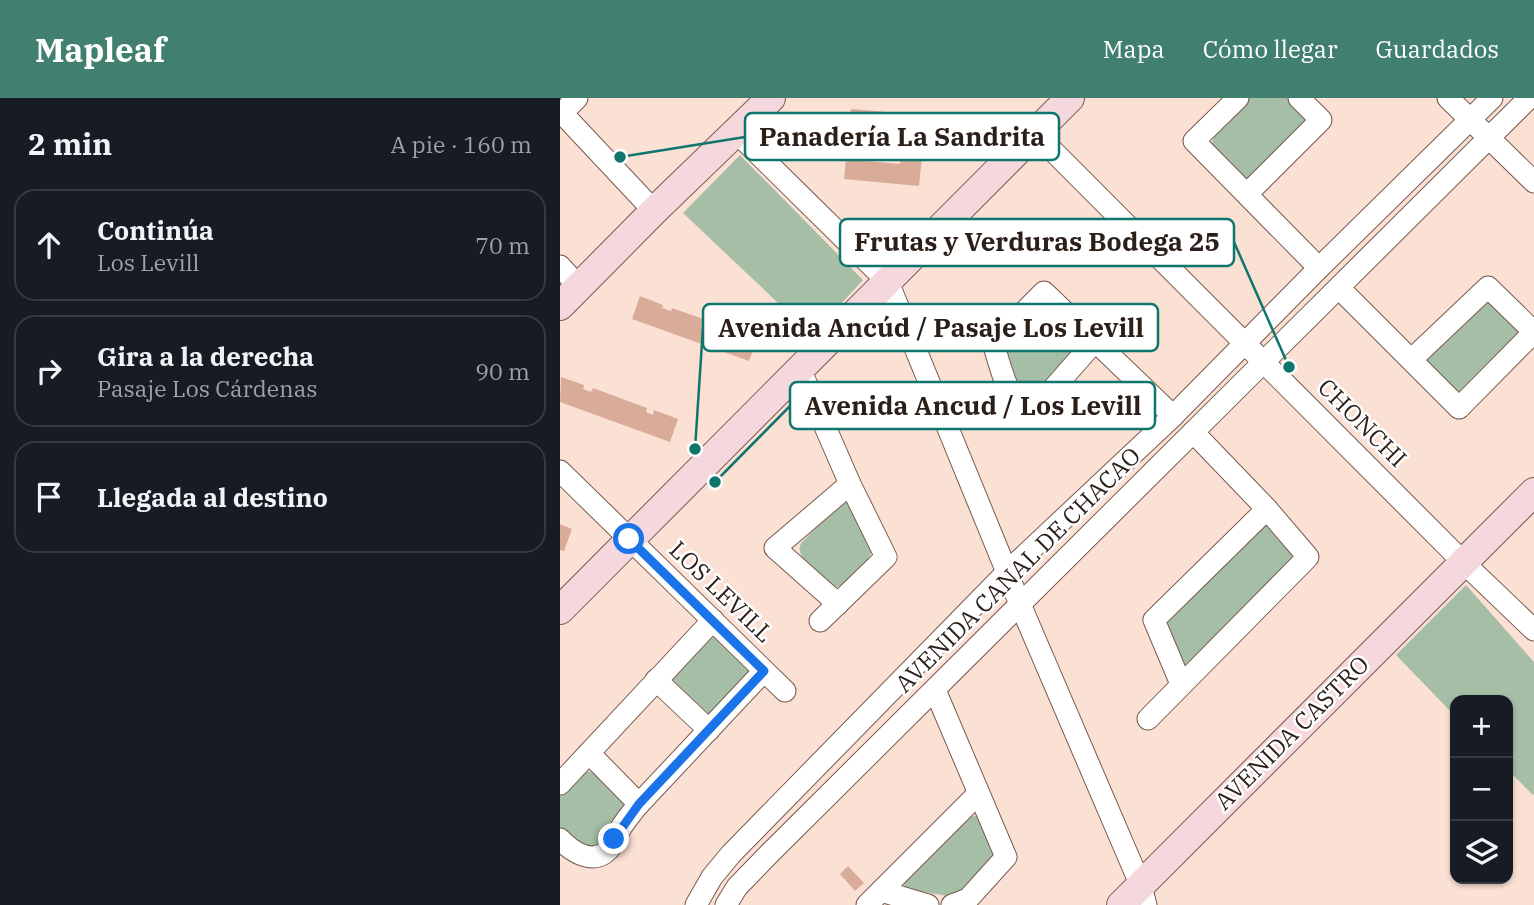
<!DOCTYPE html>
<html lang="es">
<meta charset="utf-8">
<style>
:root{--surface:#171b24;--page:#20242c;--text:#f1f3f6;--muted:#9ea1a6;--line:#363941;--accent:#41806e}
body{margin:0;font-family:"IBM Plex Serif",serif;background:var(--page);color:var(--text)}
.controls{position:absolute;right:21px;bottom:21px;display:grid;overflow:hidden;border-radius:14px;box-shadow:0 2px 5px #0004}
.controls button{width:63px;height:63px;display:grid;place-items:center;padding:0;border:0;border-bottom:2px solid var(--line);background:var(--surface);color:var(--text);font:35px sans-serif}
.stop{position:absolute;width:21px;height:21px;margin:-16px;border:5px solid #1a73e8;border-radius:50%;background:#fff}
.stop.end{background:#1a73e8;border-color:#fff;box-shadow:0 2px 7px #0008}
.list{margin:0;padding:0;list-style:none}
h2{display:flex;justify-content:space-between;align-items:center;height:91px;margin:0;padding:0 28px;font-size:30px}
h2 small{font-size:23px;font-weight:400;color:var(--muted)}
.list li{display:grid;grid-template-columns:46px 1fr auto;gap:21px;align-items:center;box-sizing:border-box;height:112px;margin:0 14px 14px;padding:0 14px;border:2px solid var(--line);border-radius:21px}
.list b{display:block;font-size:26px;white-space:nowrap}
.list p{margin:0;font-size:23px;white-space:nowrap;color:var(--muted)}
.list em{font-size:23px;font-style:normal;color:var(--muted)}
.icon{flex:none;width:38px;height:38px;fill:none;stroke:currentColor;stroke-width:2;stroke-linecap:round;stroke-linejoin:round}
.map{position:relative;flex:none;width:974px;height:807px;overflow:hidden}
header{display:flex;align-items:center;gap:42px;box-sizing:border-box;height:98px;padding:0 35px;background:var(--accent);color:#fff}
header strong{font-size:33px}
nav{display:flex;gap:38px;margin-inline-start:auto;font-size:24px}
main{display:flex}
aside{flex:1;background:var(--surface)}
.map>svg:first-child{display:block}
.green{fill:#a6bea5}
.building{fill:#d8ac99;fill-rule:evenodd}
.lines{fill:none;stroke-linecap:round;stroke-linejoin:round}
.street-casing{stroke:#785b4e;stroke-width:23}
.secondary-casing{stroke:#785b4e;stroke-width:30}
.street{stroke:#fff;stroke-width:21}
.secondary{stroke:#f5d7de;stroke-width:28}
.route{stroke:#1a73e8;stroke-width:9}
.labels{text-anchor:middle;stroke-width:5;stroke-linejoin:round;paint-order:stroke}
.street-label{font-size:24px;fill:#2b1f19;stroke:#fff}
.leader{fill:none;stroke:#0f766e;stroke-width:2.5}
.callout-dot{fill:#0f766e;stroke:#fff;stroke-width:2.5}
.callout{fill:#fff;stroke:#0f766e;stroke-width:2.5}
.callout-label{font-size:26px;text-anchor:middle;font-weight:bold;fill:#2b1f19}
</style>
<header>
<strong>Mapleaf</strong>
<nav><a>Mapa</a><a>Cómo llegar</a><a>Guardados</a></nav>
</header>
<main>
<aside>
<h2>2 min<small>A pie · 160 m</small></h2>
<ul class="list">
<li><svg class="icon" aria-label="ahead" viewBox="0 0 24 24"><path d="M12 20V5M6 11l6-6 6 6"/></svg><div><b>Continúa</b><p>Los Levill</p></div><em>70 m</em></li>
<li><svg class="icon" aria-label="right" viewBox="0 0 24 24"><path d="M7 20v-9h11M14 6l5 5-5 5"/></svg><div><b>Gira a la derecha</b><p>Pasaje Los Cárdenas</p></div><em>90 m</em></li>
<li><svg class="icon" aria-label="arrive" viewBox="0 0 24 24"><path d="M6 21V4h12l-3 4 3 4H6"/></svg><div><b>Llegada al destino</b></div></li>
</ul>
</aside>
<div class="map">
<svg width="974" height="807" viewBox="0 0 974 807">
<rect width="100%" height="100%" fill="#fbe0d4"/>
<g class="green">
<path d="M689,0H733L748,21L689,84L652,47C652,32 678,12 689,0Z"/>
<path d="M180,57L303,182L252,237L123,115Z"/>
<path d="M927,202L959,231V235L900,296L867,264V261Z"/>
<path d="M482,205L523,244L474,297L466,298L460,294L440,248Z"/>
<path d="M284,404H288L312,451C310,464 290,484 277,489L267,484L243,460C239,454 238,448 243,443L281,405Z"/>
<path d="M704,424L739,455L626,568H623L604,525Z"/>
<path d="M906,487L974,564V696L973,697L948,672V602H895V618L836,557Z"/>
<path d="M155,539L192,572L149,619L112,583V580L148,541Z"/>
<path d="M19,673L35,674L63,703V715L39,749L19,748L0,729V693Z"/>
<path d="M417,717L434,751V760L402,793L388,798L346,791L343,784L345,779L411,719Z"/>
</g>
<g class="building">
<path d="M291,11L366,17L359,88L284,81ZM310,33L343,36L340,66L307,63Z"/>
<path d="M80,198L103,207L102,210L111,213L112,210L166,229L165,234L172,236L173,232L197,241L189,263L72,221Z"/>
<path d="M1,279L24,287L23,291L31,294L33,290L87,310L86,314L93,317L94,312L118,321L110,344L0,304Z"/>
<path d="M0,426L12,431L4,453L0,452Z"/>
<path d="M288,768L304,785L295,793L280,776Z"/>
</g>
<g class="lines">
<g class="street-casing">
<g id="street">
<path d="M678,0L634,43L759,170"/>
<path d="M888,0L974,84"/>
<path d="M0,13L94,113"/>
<path d="M2,15L17,0"/>
<path d="M177,35L328,184L460,506L581,788L586,807"/>
<path d="M475,35L903,464L974,532"/>
<path d="M687,96L761,22L739,0"/>
<path d="M0,168L19,189"/>
<path d="M779,190L899,310L974,234L928,189L851,262"/>
<path d="M535,243L478,308C472,310 467,311 461,308C447,300 438,260 433,245L484,194L613,318"/>
<path d="M240,271L290,386L326,459L260,523"/>
<path d="M0,373L225,593"/>
<path d="M278,506L215,450L290,386"/>
<path d="M96,582L149,632"/>
<path d="M621,586L594,522L707,411"/>
<path d="M375,592L446,759L408,801L392,807"/>
<path d="M588,621L748,459L707,411L633,334"/>
<path d="M29,655L79,706"/>
<path d="M0,686L153,522"/>
<path d="M0,741C11,753 33,768 48,752C54,746 57,736 62,728C67,721 73,713 79,706L204,573"/>
<path d="M321,793L368,807"/>
<path d="M136,807L152,779L171,756L448,473L613,318L759,170L932,0"/>
<path d="M166,807L177,789L208,757L969,0"/>
<path d="M307,807L418,696"/>
</g>
</g>
<g class="secondary-casing">
<g id="secondary">
<path d="M0,208L94,113L211,0"/>
<path d="M0,512L510,0"/>
<path d="M561,807L974,394"/>
</g>
</g>
<use href="#street" class="street"/>
<use href="#secondary" class="secondary"/>
</g>
<g class="lines">
<path class="route" d="M54,741L79,706L204,573L69,441"/>
</g>
<g class="labels">
<g class="street-label">
<text transform="translate(802 325) rotate(45)" y="8">CHONCHI</text>
<text transform="translate(458 472) rotate(-45)" y="8">AVENIDA CANAL DE CHACAO</text>
<text transform="translate(161 494) rotate(44)" y="8">LOS LEVILL</text>
<text transform="translate(732 635) rotate(-45)" y="8">AVENIDA CASTRO</text>
</g>
</g>
<path class="leader" d="M60 59L185 39M729 269L674 144M135 351L143 229M155 384L230 308"/>
<g class="callout-dot">
<circle cx="60" cy="59" r="7"/>
<circle cx="729" cy="269" r="7"/>
<circle cx="135" cy="351" r="7"/>
<circle cx="155" cy="384" r="7"/>
</g>
<g class="callout">
<rect x="185" y="15" width="314" height="47" rx="7"/>
<rect x="280" y="121" width="394" height="47" rx="7"/>
<rect x="143" y="206" width="455" height="47" rx="7"/>
<rect x="230" y="284" width="365" height="47" rx="7"/>
</g>
<g class="callout-label">
<text x="342" y="48">Panadería La Sandrita</text>
<text x="477" y="153">Frutas y Verduras Bodega 25</text>
<text x="371" y="239">Avenida Ancúd / Pasaje Los Levill</text>
<text x="413" y="317">Avenida Ancud / Los Levill</text>
</g>
</svg>
<div class="controls">
<button>+</button>
<button>−</button>
<button><svg class="icon" aria-label="layers" viewBox="0 0 24 24"><path d="M12 4l9 5-9 5-9-5zM3 14l9 5 9-5"/></svg></button>
</div>
<div class="stop" style="left:69px;top:441px"></div>
<div class="stop end" style="left:54px;top:741px"></div>
</div>
</main>
